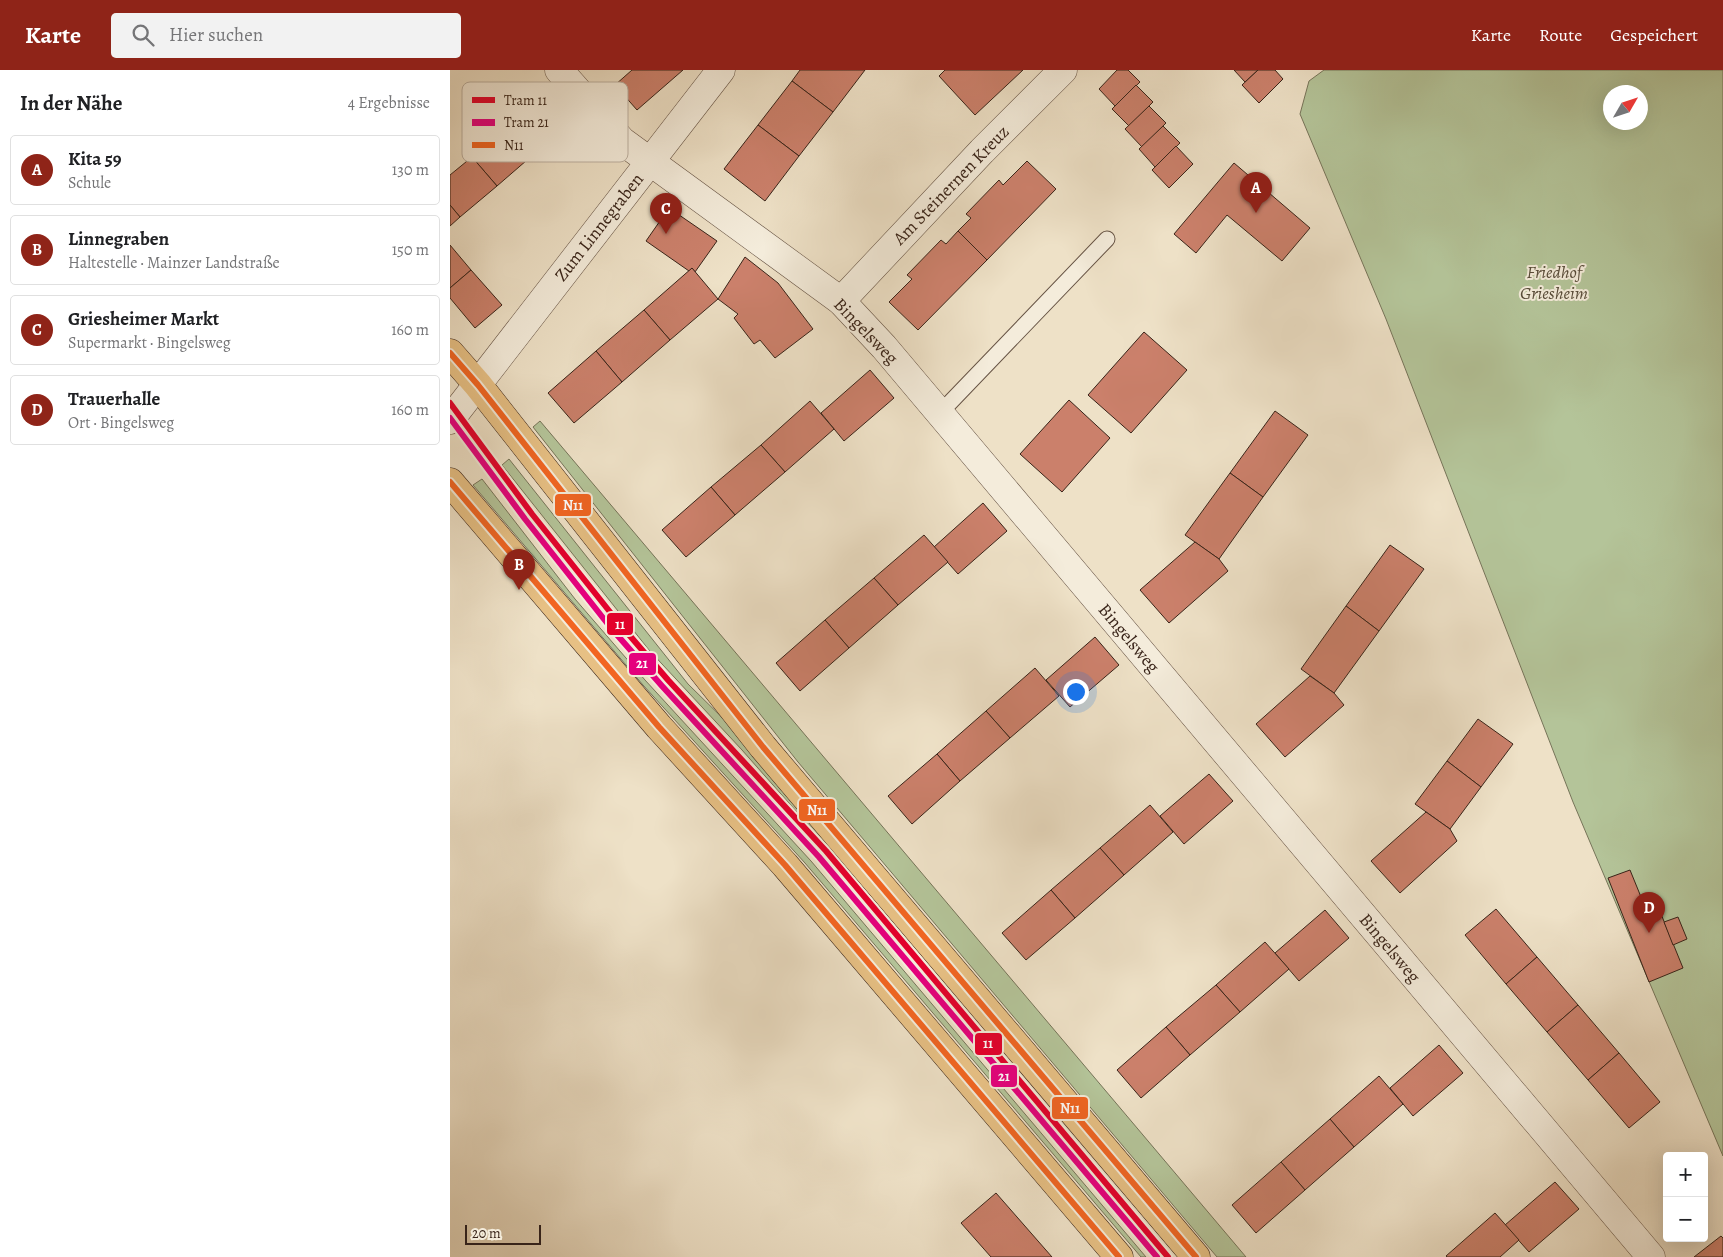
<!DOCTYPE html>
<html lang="de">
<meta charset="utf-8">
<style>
:root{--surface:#fff;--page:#f2f2f2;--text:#202124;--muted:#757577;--line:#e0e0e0;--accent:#8f2418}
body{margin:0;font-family:Alegreya,serif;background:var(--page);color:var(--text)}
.controls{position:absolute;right:15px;bottom:15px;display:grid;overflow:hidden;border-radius:5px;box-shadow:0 5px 20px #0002}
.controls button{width:45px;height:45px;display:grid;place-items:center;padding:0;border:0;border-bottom:1px solid var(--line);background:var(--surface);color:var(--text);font:25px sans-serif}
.compass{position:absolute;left:1153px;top:15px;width:45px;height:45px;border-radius:50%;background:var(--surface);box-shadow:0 5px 20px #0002;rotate:51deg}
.scale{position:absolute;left:15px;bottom:12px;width:76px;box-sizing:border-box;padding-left:5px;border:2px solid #392419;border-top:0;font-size:14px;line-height:18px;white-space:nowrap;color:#392419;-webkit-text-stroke:4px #f4ecdb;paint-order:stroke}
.you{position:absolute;left:625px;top:621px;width:18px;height:18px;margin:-12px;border:4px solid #fff;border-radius:50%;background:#1a73e8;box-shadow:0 0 0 8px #1a73e833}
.badge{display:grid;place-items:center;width:32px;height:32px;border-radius:50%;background:var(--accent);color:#fff;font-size:16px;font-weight:700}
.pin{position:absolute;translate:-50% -41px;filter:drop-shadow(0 1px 2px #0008)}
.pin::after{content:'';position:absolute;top:26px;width:18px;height:15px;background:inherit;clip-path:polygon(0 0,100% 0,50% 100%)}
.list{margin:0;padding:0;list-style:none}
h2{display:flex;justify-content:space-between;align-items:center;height:65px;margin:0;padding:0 20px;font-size:21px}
h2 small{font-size:16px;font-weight:400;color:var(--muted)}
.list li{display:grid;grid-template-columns:32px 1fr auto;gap:15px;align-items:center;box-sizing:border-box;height:70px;margin:0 10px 10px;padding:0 10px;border:1px solid var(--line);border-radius:5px}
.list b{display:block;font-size:19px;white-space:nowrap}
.list p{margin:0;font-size:16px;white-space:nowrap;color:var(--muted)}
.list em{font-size:16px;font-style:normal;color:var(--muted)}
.icon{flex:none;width:28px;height:28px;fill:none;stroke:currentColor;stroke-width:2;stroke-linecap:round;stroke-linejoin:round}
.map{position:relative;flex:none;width:1273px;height:1187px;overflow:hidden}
header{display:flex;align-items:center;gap:30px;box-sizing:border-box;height:70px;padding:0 25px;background:var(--accent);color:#fff}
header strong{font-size:24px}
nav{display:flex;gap:28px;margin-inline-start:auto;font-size:18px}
.search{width:350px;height:45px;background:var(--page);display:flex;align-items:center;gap:12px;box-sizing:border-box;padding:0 18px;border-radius:5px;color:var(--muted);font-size:19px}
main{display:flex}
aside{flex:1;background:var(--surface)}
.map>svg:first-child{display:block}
.green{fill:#b4c499;stroke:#767459;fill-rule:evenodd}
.building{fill:#cb806b;stroke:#392419}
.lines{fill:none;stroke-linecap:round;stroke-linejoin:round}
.lane-casing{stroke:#665344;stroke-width:17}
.street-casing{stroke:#665344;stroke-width:29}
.primary-casing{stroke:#392419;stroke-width:29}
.lane{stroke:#f4ecdb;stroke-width:15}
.street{stroke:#f4ecdb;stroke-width:28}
.primary{stroke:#e7c084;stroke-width:28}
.bus-1-casing{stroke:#f4ecdb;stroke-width:10}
.bus-1{stroke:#f26522;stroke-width:6}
.tram-1-casing{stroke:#f4ecdb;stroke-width:10}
.tram-2-casing{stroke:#f4ecdb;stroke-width:10}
.tram-1{stroke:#e4002b;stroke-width:6}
.tram-2{stroke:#e5007d;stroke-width:6}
.labels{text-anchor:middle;stroke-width:4;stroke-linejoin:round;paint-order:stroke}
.street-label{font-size:18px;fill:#392419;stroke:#f4ecdb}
.park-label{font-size:18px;font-style:italic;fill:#584c39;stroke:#f4ecdb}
.key{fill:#f4ecdb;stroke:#bcb0a1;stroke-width:1}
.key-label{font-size:14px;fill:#392419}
.line-badge{stroke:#f4ecdb;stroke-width:2}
.badge-label{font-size:14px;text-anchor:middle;font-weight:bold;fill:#fff}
</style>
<header>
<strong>Karte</strong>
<div class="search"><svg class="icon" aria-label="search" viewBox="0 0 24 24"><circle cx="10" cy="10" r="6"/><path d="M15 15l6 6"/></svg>Hier suchen</div>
<nav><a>Karte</a><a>Route</a><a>Gespeichert</a></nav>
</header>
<main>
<aside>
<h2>In der Nähe<small>4 Ergebnisse</small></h2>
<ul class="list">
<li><span class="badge">A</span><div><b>Kita 59</b><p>Schule</p></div><em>130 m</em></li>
<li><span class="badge">B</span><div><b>Linnegraben</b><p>Haltestelle · Mainzer Landstraße</p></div><em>150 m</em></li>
<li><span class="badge">C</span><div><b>Griesheimer Markt</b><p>Supermarkt · Bingelsweg</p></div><em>160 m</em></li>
<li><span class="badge">D</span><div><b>Trauerhalle</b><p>Ort · Bingelsweg</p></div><em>160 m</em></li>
</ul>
</aside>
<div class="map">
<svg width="1273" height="1187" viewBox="0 0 1273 1187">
<rect width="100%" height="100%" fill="#eee1c7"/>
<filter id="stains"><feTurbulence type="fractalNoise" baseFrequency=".004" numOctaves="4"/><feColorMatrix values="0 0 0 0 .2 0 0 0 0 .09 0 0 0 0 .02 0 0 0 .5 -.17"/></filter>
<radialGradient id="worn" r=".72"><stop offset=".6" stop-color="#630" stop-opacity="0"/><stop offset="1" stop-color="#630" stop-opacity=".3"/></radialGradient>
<g class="green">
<path d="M874,0H1273V1086L1123,732L936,249L850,44L859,11ZM1160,22H1190V52H1160Z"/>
<path d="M90,351L796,1187H767L348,692L83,357Z"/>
<path d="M59,389L238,614L294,669L734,1187H728L445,853L292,680L199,580L52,395Z"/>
<path d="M32,409L125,529L195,610L361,791L696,1187H691L355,793L193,615L23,415Z"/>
</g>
<g class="building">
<path d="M182,0H233L187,40L165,15Z"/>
<path d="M350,0H415L383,42L342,11Z"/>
<path d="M495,0H573L525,45L489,6Z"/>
<path d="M667,0H678L690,12L665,36L649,19Z"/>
<path d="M784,0H808L795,12Z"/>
<path d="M808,0H825L833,9L809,33L792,15Z"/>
<path d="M342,11L383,42L349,86L308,55Z"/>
<path d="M686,15L703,32L679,56L662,39Z"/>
<path d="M699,36L716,53L692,77L675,59Z"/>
<path d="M59,55L84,84L47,116L22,87Z"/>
<path d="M308,55L349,86L315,131L274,99Z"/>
<path d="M713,56L730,73L705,97L689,79Z"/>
<path d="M726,76L743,94L719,118L702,100Z"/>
<path d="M22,87L47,116L10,147L0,135V105Z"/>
<path d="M577,91L606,119L537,190L508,161L521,148L516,144L549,110L553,115Z"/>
<path d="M784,93L860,158L832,191L777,145L746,183L724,164Z"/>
<path d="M0,135L10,147L0,156Z"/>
<path d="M219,138L267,171L245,202L242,198L239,201L196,171Z"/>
<path d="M508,161L537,190L468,260L439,232L462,209L457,205L491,170L496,174Z"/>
<path d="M0,175L21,200L0,218Z"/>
<path d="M295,187L328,213L363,259L325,288L310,270L304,274L284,248L288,244L268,229Z"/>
<path d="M242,198L268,229L220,270L194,240Z"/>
<path d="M21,200L52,235L25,258L0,228V218Z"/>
<path d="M194,240L220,270L172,312L146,281Z"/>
<path d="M694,262L737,300L681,363L638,325Z"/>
<path d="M146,281L172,312L124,353L98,323Z"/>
<path d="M420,300L444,328L394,371L371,343Z"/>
<path d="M619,330L660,368L612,422L570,384Z"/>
<path d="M360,331L384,359L335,402L311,375Z"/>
<path d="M825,341L858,365L813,427L780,403Z"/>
<path d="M311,375L335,402L285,445L261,417Z"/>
<path d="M780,403L813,427L769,489L735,465Z"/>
<path d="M261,417L285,445L236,487L212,460Z"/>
<path d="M533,433L557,461L508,504L484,477Z"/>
<path d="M474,465L498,492L448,535L424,508Z"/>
<path d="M745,472L769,489L778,501L719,553L690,520Z"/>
<path d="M940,475L974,499L929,561L896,536Z"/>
<path d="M424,508L448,535L399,578L375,550Z"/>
<path d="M896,536L929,561L884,623L851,599Z"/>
<path d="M375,550L399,578L350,621L326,593Z"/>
<path d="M645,567L669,595L620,637L596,610Z"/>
<path d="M585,598L609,626L560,668L536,641Z"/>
<path d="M860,606L884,623L894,635L835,687L806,654Z"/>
<path d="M536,641L560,668L510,711L487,684Z"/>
<path d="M1028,649L1063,674L1031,717L997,691Z"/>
<path d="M487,684L510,711L462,754L438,726Z"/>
<path d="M997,691L1031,717L1000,759L965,734Z"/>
<path d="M759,704L783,731L734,774L710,746Z"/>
<path d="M700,735L723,762L674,805L650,778Z"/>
<path d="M976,742L1000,759L1007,771L950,823L921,791Z"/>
<path d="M650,778L674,805L625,848L601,820Z"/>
<path d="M1180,800L1200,849L1211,844L1233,898L1199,912L1158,808Z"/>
<path d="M601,820L625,848L576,890L552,863Z"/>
<path d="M1046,839L1087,887L1056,914L1015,865Z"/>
<path d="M875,840L899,868L849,911L825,883Z"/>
<path d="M1228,847L1237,869L1223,875L1214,852Z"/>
<path d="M815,872L839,899L790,942L766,915Z"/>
<path d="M1087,887L1128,935L1097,962L1056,914Z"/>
<path d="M766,915L790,942L740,985L716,957Z"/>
<path d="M1128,935L1169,983L1138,1010L1097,962Z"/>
<path d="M716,957L740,985L691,1028L667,1000Z"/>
<path d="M989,975L1013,1003L963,1046L940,1018Z"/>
<path d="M1169,983L1210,1032L1179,1058L1138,1010Z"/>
<path d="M929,1006L953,1034L904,1077L880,1049Z"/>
<path d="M880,1049L904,1077L855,1120L831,1092Z"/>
<path d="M831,1092L855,1120L806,1163L782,1135Z"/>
<path d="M1105,1112L1129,1139L1079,1182L1055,1155Z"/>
<path d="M546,1123L602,1187H541L511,1153Z"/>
<path d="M1045,1143L1069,1170L1050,1187H997L996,1186Z"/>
<path d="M1271,1166L1273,1168V1187H1244Z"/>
</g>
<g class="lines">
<g class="lane-casing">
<path id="lane" d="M490,343L657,169"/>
</g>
<g class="street-casing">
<g id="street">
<path d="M109,0L172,71L391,231L434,277L1201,1187"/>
<path d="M391,231L532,81L613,0"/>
<path d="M0,350L271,0"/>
</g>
</g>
<g class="primary-casing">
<g id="primary">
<path d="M0,283L28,315L313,677L746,1187"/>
<path d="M0,412L209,657L335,795L669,1187"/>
</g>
</g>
<use href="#lane" class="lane"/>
<use href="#street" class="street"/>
<use href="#primary" class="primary"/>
<g class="bus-1-casing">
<g id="bus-1">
<path d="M0,283L28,315L313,677L746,1187"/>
<path d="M0,412L209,657L335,795L669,1187"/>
</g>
</g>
<use href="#bus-1" class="bus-1"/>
<g class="tram-1-casing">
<path id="tram-1" d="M0,333L82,444L168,552L218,610L376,781L718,1187"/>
</g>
<g class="tram-2-casing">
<path id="tram-2" d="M0,348L75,449L161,558L212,616L369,787L707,1187"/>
</g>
<use href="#tram-1" class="tram-1"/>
<use href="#tram-2" class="tram-2"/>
</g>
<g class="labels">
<g class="street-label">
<text transform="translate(501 115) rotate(-46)" y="6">Am Steinernen Kreuz</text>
<text transform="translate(149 157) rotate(-52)" y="6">Zum Linnegraben</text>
<text transform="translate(416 261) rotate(46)" y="6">Bingelsweg</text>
<text transform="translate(679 568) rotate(50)" y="6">Bingelsweg</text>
<text transform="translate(940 878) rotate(50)" y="6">Bingelsweg</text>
</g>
<g class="park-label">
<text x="1104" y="208">Friedhof<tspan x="1104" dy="21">Griesheim</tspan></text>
</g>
</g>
<rect x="12" y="12" width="166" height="80" rx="8" class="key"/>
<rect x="22" y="27" width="23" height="6" fill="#e4002b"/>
<rect x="22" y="49" width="23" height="7" fill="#e5007d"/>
<rect x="22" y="72" width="23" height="6" fill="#f26522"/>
<g class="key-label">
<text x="54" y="35">Tram 11</text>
<text x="54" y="57">Tram 21</text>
<text x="54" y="80">N11</text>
</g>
<g class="line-badge">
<rect x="104" y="423" width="38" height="24" rx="5" fill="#f26522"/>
<rect x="156" y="542" width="28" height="24" rx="5" fill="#e4002b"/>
<rect x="178" y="582" width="29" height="24" rx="5" fill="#e5007d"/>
<rect x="348" y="728" width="38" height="24" rx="5" fill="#f26522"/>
<rect x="524" y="962" width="29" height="24" rx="5" fill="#e4002b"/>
<rect x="540" y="994" width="28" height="24" rx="5" fill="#e5007d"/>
<rect x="601" y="1026" width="38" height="24" rx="5" fill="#f26522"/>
</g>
<g class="badge-label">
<text x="123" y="440">N11</text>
<text x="170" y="559">11</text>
<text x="192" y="598">21</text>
<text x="367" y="745">N11</text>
<text x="538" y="978">11</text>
<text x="554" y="1011">21</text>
<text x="620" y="1043">N11</text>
</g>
<rect width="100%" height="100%" filter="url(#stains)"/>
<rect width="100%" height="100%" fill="url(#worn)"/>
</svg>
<div class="controls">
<button>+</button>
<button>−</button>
</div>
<svg class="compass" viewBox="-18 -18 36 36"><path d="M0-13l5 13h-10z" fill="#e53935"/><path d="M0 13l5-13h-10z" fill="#757577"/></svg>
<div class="scale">20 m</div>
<div class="you"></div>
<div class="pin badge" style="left:806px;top:143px">A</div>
<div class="pin badge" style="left:69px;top:520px">B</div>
<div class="pin badge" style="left:216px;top:164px">C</div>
<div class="pin badge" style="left:1199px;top:863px">D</div>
</div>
</main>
